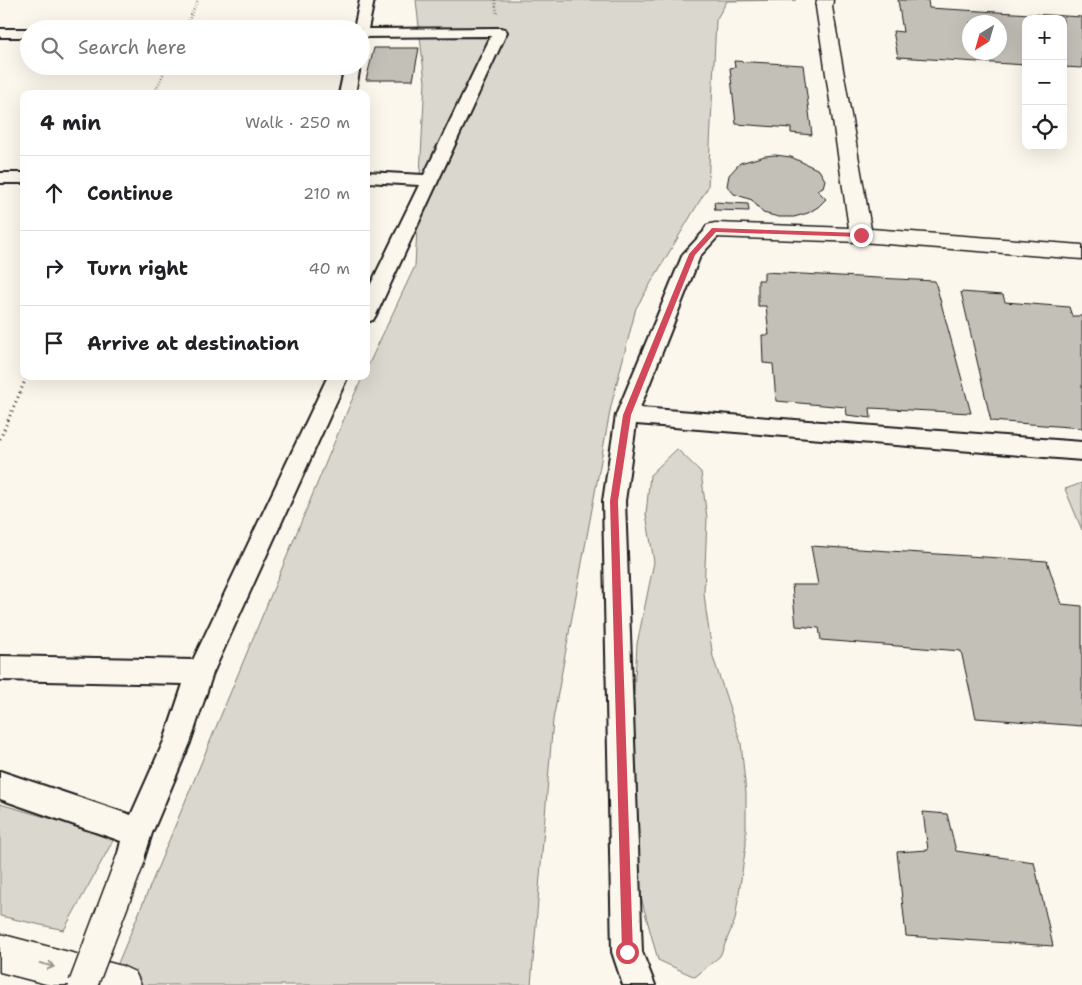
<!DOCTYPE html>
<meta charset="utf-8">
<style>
:root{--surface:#fff;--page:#f6f6f6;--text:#202124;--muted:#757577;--line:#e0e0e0}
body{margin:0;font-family:"Shantell Sans",sans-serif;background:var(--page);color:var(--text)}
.controls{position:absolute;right:15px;top:15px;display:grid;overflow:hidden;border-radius:10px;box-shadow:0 5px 20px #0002}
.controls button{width:45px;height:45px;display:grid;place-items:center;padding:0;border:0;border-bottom:1px solid var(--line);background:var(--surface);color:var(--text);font:25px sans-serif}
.compass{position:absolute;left:962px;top:15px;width:45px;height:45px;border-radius:50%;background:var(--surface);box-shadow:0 5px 20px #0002;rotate:217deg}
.stop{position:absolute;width:15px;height:15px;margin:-11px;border:4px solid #d1495b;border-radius:50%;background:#fff}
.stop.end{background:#d1495b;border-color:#fff;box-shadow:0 1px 5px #0008}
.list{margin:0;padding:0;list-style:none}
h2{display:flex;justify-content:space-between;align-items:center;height:65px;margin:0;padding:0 20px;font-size:21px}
h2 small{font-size:16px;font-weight:400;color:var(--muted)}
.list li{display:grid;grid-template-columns:32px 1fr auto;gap:15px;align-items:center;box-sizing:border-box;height:75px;padding:0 20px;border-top:1px solid var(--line)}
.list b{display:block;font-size:19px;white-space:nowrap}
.list em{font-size:16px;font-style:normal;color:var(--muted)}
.icon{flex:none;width:28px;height:28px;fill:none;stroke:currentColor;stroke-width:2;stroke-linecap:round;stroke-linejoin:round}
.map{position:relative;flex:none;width:1082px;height:985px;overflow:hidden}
.search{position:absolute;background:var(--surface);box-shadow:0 5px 20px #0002;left:20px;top:20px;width:350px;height:55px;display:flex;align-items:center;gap:12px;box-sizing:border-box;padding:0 18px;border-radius:28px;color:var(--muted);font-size:19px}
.panel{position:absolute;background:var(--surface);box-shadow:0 5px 20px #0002;left:20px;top:90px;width:350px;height:290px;border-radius:10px}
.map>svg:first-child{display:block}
.green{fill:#dad7ce;stroke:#7b7a75}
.building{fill:#c3c0b8;stroke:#1c1c1c;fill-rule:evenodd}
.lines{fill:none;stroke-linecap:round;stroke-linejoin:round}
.minor-casing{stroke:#1c1c1c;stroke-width:4}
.tertiary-casing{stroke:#1c1c1c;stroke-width:3}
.motorway-casing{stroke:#1c1c1c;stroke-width:3}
.path-far1{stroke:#1c1c1c;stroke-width:2.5;stroke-dasharray:0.5 2.5;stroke-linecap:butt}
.path{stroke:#1c1c1c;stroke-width:3;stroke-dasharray:1 4;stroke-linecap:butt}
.minor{fill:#fbf7ec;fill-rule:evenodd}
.tertiary{fill:#fbf7ec;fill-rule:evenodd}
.motorway{fill:#fbf7ec;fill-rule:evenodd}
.minor-bridge-casing{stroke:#1c1c1c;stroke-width:31;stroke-linecap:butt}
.minor-bridge{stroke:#fbf7ec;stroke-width:28}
.oneway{stroke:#97948e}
.route{fill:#d1495b}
</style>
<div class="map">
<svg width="1082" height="985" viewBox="0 0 1082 985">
<rect width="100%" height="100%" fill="#fbf7ec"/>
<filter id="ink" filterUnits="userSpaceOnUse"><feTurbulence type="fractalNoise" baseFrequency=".02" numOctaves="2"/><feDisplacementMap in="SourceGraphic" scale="10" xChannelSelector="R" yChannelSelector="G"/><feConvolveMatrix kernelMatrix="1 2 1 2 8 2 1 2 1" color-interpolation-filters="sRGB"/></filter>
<g filter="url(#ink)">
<g class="green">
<path d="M416,0H796L727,1L716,20L708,187L636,308L611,406L553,720L531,985H109L351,402L363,376H366V370L415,266L425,82Z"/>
<path d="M677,449L701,472L707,518L704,593L706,611L713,657L741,743L746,793V845L735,920L720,956L695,977L658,960L640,894L631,744L637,644L654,562L646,514L650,475Z"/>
<path d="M1082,483V530L1065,489Z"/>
<path d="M0,804L115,837L64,930L0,916Z"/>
</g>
<g class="building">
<path d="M898,0H928L929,8L1082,17V68L1063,67V19H1026V65L898,57L893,31L903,32ZM970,22H1000V52H970Z"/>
<path d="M374,48H419L413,80H366Z"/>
<path d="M734,61L803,65L812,135L791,133V128L736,124L730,68L735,67Z"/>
<path d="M775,155L791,157L819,170L825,180L823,187L817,190L826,199L818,207L808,213L794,217H779L763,213L752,200L734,194L727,186L729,175L740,163L765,156Z"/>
<path d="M714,202L748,204L749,211L715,210Z"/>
<path d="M764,272L935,281L971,413L870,408L871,418L847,415L846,407L776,401L773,364L763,363L762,335H769L766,306H758V280H764Z"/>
<path d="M961,292L1003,295L1005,302L1069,307L1072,316H1082V428L991,421Z"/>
<path d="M811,546L1047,561L1061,604L1082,606V726L976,718L961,651L821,640L819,628L796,626L792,585H818Z"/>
<path d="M923,812L947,814L956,851L1034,862L1053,946L906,936L897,852L928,850Z"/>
</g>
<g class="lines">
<g class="minor-casing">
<g id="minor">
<path d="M360,0H374L368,29L500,28L505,29L507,32L376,315L373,320L366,322V294L419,185L366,182V172L424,175L491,36L361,37V29H354Z"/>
<rect x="0" y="29" width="29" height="8"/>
<path d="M345,66H360L355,94H339Z"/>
<rect x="0" y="173" width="24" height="10"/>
<path d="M715,224L721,226L724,230L700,256L640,408L1082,442V460L636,424L625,501L642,952L655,985H623L612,952L603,501L616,415L683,254L709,226Z"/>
<path d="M328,376H348L213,673L190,743L152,833L141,868L131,872L121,868L117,858L121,841L0,799V771L131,815L164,741L183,684L0,680V656L193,660Z"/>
</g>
</g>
<g class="tertiary-casing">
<path id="tertiary" d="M817,0H833L832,7L871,229L1082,245V259L861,242L715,237L707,235L704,230L707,225L715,223L849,228L816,7Z"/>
</g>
<g class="motorway-casing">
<path id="motorway" d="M0,934L122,966L135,972L141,985H50L0,972Z"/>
</g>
<g class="path-far1">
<path d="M495,0L497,14"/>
<path d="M185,29L198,0"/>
<path d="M154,94L167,66"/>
</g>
<path class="path" d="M0,439L27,376"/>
<use href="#minor" class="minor"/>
<use href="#tertiary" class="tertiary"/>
<use href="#motorway" class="motorway"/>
<g class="minor-bridge-casing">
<path id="minor-bridge" d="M83,985L131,858"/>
</g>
<use href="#minor-bridge" class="minor-bridge"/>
</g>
<defs><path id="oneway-shaft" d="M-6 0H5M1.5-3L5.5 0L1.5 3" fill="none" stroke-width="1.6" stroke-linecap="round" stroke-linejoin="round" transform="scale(1.25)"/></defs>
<use class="oneway" href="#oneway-shaft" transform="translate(47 965) rotate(15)"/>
</g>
<path class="route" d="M712,228L861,233L864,235L861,237L716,232L695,255L631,415L618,501L633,952L631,956L627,957L623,956L622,952L610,501L623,415L689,254Z"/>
</svg>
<div class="controls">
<button>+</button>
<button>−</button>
<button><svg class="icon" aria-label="locate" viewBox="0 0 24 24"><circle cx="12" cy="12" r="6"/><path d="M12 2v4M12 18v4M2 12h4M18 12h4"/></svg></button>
</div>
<svg class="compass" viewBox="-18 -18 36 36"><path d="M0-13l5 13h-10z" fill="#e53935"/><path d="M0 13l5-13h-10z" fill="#757577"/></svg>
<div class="stop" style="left:627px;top:952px"></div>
<div class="stop end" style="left:861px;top:235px"></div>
<div class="search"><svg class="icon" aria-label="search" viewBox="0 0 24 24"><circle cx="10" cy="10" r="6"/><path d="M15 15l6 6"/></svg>Search here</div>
<section class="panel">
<h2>4 min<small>Walk · 250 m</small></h2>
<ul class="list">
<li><svg class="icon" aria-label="ahead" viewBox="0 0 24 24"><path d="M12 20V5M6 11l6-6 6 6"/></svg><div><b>Continue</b></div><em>210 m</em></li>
<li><svg class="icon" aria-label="right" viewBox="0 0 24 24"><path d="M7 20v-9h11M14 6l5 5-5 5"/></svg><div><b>Turn right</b></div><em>40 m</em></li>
<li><svg class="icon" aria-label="arrive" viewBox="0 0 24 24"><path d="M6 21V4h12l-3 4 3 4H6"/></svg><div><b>Arrive at destination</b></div></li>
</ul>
</section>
</div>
